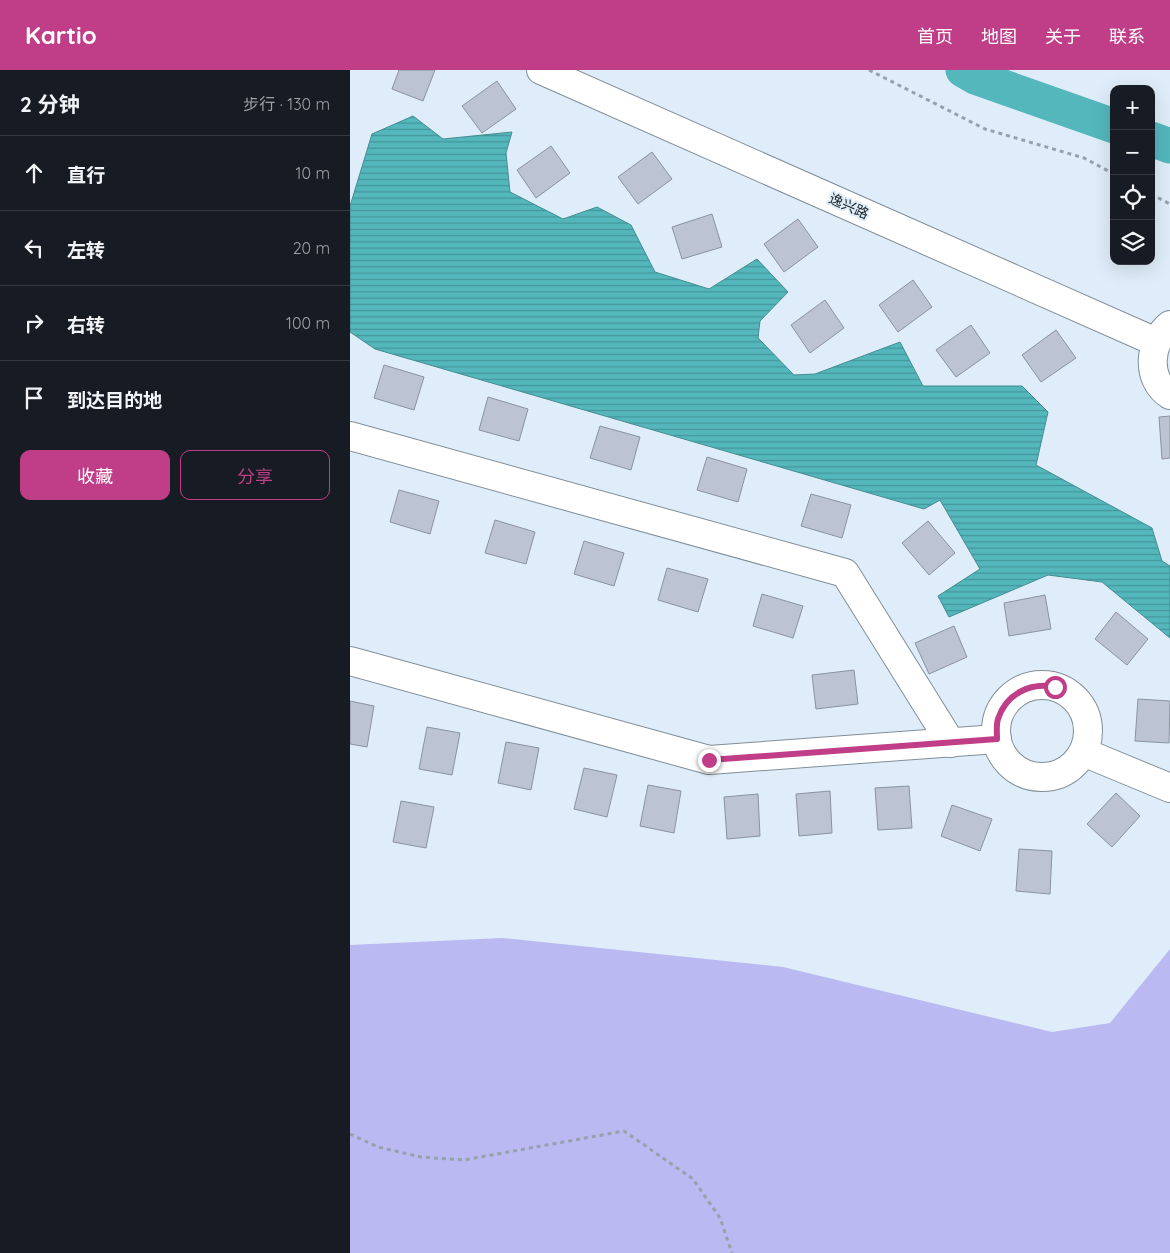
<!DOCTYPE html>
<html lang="zh">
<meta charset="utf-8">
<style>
:root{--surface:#171b24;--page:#242831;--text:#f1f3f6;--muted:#9ea1a6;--line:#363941;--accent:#c03e87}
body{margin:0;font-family:Quicksand,"Noto Sans SC",sans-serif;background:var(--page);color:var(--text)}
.controls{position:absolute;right:15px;top:15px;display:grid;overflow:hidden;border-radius:10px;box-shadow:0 5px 20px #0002}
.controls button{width:45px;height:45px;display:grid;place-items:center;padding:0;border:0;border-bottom:1px solid var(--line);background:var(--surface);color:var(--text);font:25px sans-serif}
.stop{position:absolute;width:15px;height:15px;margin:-11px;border:4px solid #c03e87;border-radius:50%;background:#fff}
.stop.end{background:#c03e87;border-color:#fff;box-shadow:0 1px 5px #0008}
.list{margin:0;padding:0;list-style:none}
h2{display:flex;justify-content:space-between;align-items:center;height:65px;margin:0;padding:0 20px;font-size:21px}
h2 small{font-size:16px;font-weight:400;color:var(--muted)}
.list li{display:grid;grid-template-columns:32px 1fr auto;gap:15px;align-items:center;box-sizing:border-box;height:75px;padding:0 20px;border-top:1px solid var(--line)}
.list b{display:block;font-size:19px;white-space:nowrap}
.list em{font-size:16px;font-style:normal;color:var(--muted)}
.actions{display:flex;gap:10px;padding:15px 20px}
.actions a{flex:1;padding:11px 0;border:1px solid var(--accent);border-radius:10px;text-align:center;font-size:18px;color:var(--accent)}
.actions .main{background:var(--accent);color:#fff}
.icon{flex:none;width:28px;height:28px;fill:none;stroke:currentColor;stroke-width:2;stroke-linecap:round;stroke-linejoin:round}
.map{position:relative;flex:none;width:820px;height:1183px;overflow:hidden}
header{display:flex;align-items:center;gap:30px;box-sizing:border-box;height:70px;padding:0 25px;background:var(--accent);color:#fff}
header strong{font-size:24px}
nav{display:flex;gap:28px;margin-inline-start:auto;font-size:18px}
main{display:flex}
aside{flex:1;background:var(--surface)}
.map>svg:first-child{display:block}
.grass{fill:#bab9f1}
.water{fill:url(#water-rules);stroke:#448c90}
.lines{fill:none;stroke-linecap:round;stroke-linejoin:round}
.river{stroke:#53b7bc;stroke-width:35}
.building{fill:#bcc3d2;stroke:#8b92a0}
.minor-casing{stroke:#808e98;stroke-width:30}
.path{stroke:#96a2ab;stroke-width:3;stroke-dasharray:4 4;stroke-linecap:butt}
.minor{stroke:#fff;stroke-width:28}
.route{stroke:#c03e87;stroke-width:6}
.labels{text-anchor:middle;stroke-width:4;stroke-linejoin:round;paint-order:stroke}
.street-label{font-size:14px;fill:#20262a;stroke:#deedf9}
</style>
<header>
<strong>Kartio</strong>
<nav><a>首页</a><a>地图</a><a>关于</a><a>联系</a></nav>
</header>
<main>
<aside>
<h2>2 分钟<small>步行 · 130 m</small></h2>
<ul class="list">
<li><svg class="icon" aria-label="ahead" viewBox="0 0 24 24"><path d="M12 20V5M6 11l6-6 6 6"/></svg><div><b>直行</b></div><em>10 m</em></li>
<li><svg class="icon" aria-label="left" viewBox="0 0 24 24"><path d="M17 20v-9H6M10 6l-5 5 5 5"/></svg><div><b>左转</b></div><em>20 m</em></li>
<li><svg class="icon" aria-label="right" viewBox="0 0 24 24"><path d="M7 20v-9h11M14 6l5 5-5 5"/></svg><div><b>右转</b></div><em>100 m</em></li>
<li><svg class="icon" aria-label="arrive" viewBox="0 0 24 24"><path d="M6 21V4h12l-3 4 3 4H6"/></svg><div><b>到达目的地</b></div></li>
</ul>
<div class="actions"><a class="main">收藏</a><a>分享</a></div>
</aside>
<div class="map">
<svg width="820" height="1183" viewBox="0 0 820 1183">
<defs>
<pattern id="water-rules" width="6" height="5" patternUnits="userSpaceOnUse" patternTransform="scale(1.25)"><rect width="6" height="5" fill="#53b7bc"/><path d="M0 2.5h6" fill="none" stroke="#449599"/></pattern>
</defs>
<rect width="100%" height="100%" fill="#deedf9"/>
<path class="grass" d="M152,868L433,897L702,962L760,953L820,879V1183H0V875Z"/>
<path class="water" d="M63,46L93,69L162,62L156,83L160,122L213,149L247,137L281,155L305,202L359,219L407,189L438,222L410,251L408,268L444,305L465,304L550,272L573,316H672L698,342L686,395L802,458L812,491L820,496V568L752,512L698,505L599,547L588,526L630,499L590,430L574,439L25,279L0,262V136L22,64Z"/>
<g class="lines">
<g class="river">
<path d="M613,0L625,7L764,56"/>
<path d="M801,69L820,76"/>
</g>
</g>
<g class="building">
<path d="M49,0H85L73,31L42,19Z"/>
<path d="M147,11L166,39L132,63L112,36Z"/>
<path d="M201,76L220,103L186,128L167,100Z"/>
<path d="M302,82L322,109L288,134L268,107Z"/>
<path d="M362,144L372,177L332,189L322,157Z"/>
<path d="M448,149L468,177L434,202L414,174Z"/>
<path d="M563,210L582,237L548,262L529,235Z"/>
<path d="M475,230L494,258L460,283L441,255Z"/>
<path d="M621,255L640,283L606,307L586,280Z"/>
<path d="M706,260L726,288L691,312L672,285Z"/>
<path d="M34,295L74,307L64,340L24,328Z"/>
<path d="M138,327L178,339L169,371L129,360Z"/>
<path d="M820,346V388L812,389L809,347Z"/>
<path d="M250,356L290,367L281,400L240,388Z"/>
<path d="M357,387L397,399L388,432L347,420Z"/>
<path d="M49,420L89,431L80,464L40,452Z"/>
<path d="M461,424L501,435L492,468L451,456Z"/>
<path d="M145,450L185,462L176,494L135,483Z"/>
<path d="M578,451L605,483L579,505L552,473Z"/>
<path d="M234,471L274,483L264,516L224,504Z"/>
<path d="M317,498L358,509L348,542L308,530Z"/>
<path d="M412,524L453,536L443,568L403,556Z"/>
<path d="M695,525L701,559L659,566L654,533Z"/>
<path d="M766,542L798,569L777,595L745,569Z"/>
<path d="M604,556L617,587L579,604L565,573Z"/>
<path d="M504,600L508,634L466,639L462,605Z"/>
<path d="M788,629L820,631L819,673L785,671Z"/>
<path d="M0,631L24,636L17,677L0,674Z"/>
<path d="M77,657L110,663L102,705L69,699Z"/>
<path d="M156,672L189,678L181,720L148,713Z"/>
<path d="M234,698L267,705L257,747L224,739Z"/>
<path d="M298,715L331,721L324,763L290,756Z"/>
<path d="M559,716L562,758L528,760L525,718Z"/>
<path d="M480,721L482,763L449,766L446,724Z"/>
<path d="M766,723L790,746L762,777L737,754Z"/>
<path d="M408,724L410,766L377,769L374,727Z"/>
<path d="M51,731L84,737L76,778L43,772Z"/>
<path d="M602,735L642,749L630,781L591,766Z"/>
<path d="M669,779L702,781L700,824L666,821Z"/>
</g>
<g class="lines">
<g class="minor-casing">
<g id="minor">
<path d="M191,0L806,272"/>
<path d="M820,255C799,272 795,309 820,325"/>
<path d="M0,366L495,503L601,673"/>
<path d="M0,591L359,690L647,669"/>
<circle cx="692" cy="661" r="46"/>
<path d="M733,682L820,718"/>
</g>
</g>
<g class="path">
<path d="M519,0L635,59L734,88L764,104"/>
<path d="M801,124L820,134"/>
<path d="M0,1064L28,1077L71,1087L114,1090L274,1061L343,1109L370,1148L382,1183"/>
</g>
<use href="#minor" class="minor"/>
</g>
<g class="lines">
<path class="route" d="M359,690L647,669C647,663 646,655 648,649C656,624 680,612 705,617"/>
</g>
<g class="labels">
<g class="street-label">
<text transform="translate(499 136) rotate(24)" y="5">逸兴路</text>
</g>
</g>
</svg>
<div class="controls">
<button>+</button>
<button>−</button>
<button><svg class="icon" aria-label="locate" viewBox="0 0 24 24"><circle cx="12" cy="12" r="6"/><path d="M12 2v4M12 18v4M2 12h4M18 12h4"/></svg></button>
<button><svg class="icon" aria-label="layers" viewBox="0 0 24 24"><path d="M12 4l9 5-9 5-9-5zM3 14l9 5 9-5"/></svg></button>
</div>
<div class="stop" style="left:705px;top:617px"></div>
<div class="stop end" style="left:359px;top:690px"></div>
</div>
</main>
